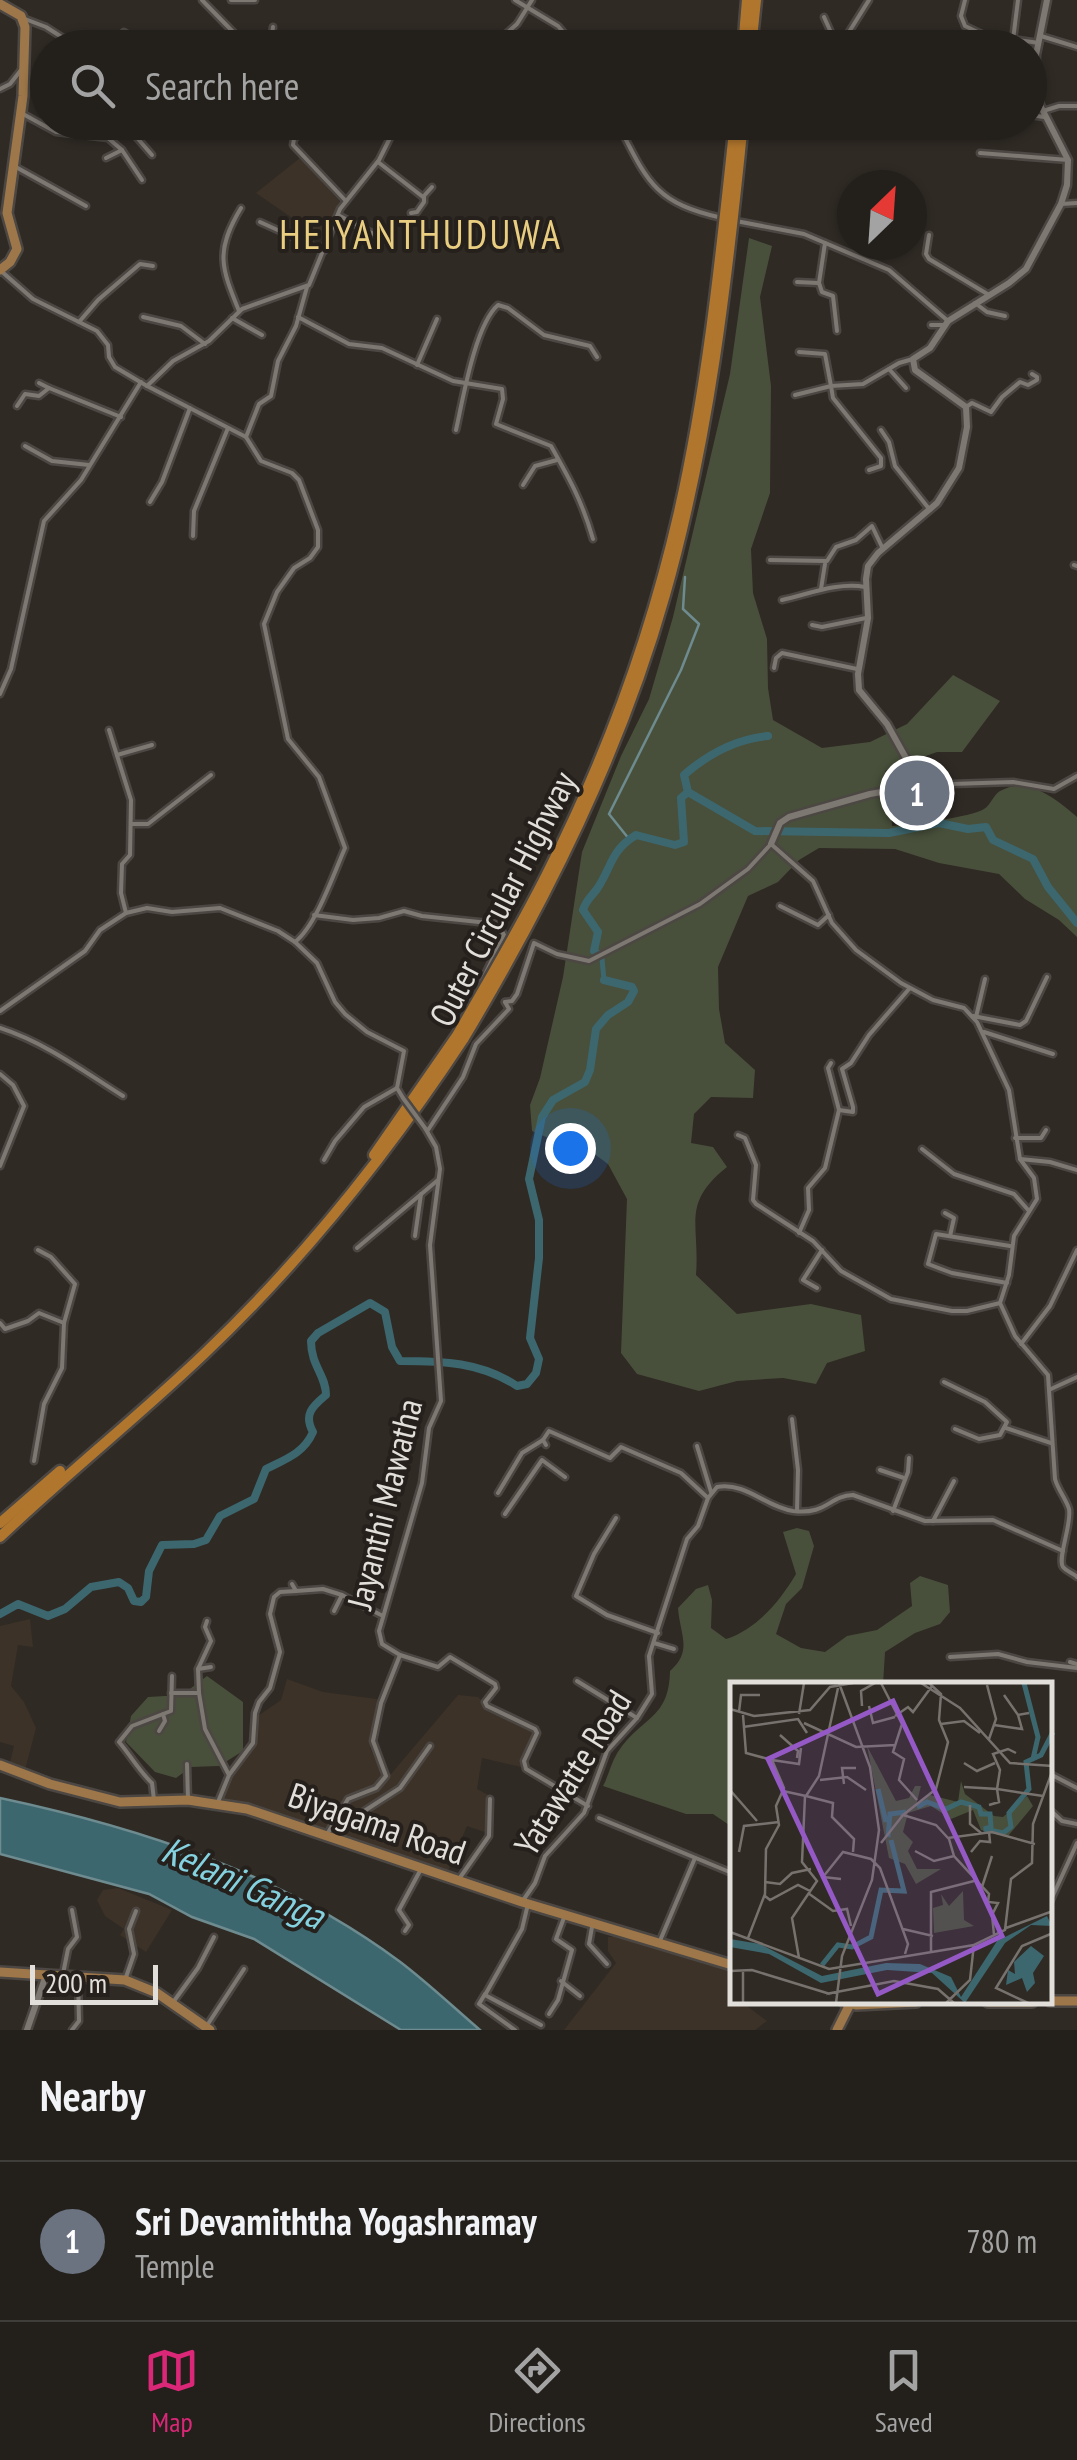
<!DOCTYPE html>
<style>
:root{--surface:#23201b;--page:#2b2824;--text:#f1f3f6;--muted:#a3a3a3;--line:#403e3a;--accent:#db2777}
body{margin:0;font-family:"PT Sans Narrow",sans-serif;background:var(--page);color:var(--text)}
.compass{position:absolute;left:837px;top:170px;width:90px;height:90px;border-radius:50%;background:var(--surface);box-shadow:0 2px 8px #0004;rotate:25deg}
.scale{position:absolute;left:30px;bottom:25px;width:128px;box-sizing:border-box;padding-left:10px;border:5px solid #e2dfdb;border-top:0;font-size:28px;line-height:35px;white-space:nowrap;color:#e2dfdb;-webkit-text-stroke:8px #25201b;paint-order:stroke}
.you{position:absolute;left:570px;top:1148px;width:35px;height:35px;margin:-25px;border:8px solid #fff;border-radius:50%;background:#1a73e8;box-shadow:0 0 0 15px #1a73e833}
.badge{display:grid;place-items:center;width:65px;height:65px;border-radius:50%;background:var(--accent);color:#fff;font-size:32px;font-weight:700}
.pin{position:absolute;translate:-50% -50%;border:5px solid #fff;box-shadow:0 2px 10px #0006}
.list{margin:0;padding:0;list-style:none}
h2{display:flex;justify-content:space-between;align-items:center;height:130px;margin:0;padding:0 40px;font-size:42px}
h2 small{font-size:32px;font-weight:400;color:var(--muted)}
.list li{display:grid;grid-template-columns:65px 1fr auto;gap:30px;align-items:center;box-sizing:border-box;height:160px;padding:0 40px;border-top:2px solid var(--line)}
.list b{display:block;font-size:38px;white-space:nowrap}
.list p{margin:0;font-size:32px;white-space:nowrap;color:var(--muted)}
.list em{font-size:32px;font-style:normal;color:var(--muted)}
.icon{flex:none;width:55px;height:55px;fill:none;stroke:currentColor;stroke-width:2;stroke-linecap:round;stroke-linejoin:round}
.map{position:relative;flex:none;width:1077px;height:2030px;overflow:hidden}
.search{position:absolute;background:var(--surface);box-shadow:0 2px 8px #0004;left:30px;right:30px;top:30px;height:110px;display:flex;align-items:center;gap:25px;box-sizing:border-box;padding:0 35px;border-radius:55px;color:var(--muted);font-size:38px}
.sheet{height:290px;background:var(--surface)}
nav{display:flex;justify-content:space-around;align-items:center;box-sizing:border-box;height:140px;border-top:2px solid var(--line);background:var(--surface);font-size:28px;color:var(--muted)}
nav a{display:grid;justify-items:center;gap:5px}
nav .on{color:var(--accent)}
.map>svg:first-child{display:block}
.built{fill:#3c3228}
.green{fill:#48503b}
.water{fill:#3d676f;stroke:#6e8b8f;stroke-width:2.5}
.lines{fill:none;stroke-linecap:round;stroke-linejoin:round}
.stream{stroke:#6e8b8f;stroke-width:2.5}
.canal{stroke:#3d676f;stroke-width:5}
.river{stroke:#3d676f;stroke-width:8}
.minor-casing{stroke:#4c4743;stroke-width:9}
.tertiary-casing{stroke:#4c4743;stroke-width:11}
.primary-casing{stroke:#4c4743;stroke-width:14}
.motorway-casing{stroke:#4c4743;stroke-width:15}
.minor{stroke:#7e7872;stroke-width:4}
.tertiary{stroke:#7e7872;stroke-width:6}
.primary{stroke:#9d7749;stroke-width:9}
.motorway{stroke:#b1762d;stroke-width:10}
.minor-bridge-casing{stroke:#4c4743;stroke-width:9;stroke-linecap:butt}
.motorway-bridge-casing{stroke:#4c4743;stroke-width:15;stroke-linecap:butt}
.minor-bridge{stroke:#7e7872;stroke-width:4}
.motorway-bridge{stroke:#b1762d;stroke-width:10}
.labels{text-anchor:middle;stroke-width:8;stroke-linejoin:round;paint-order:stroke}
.street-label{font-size:35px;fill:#e2dfdb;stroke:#25201b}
.water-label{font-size:38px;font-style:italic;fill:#84d1e0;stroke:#25201b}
.quarter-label{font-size:40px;letter-spacing:2.5px;fill:#e9cd81;stroke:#25201b}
.inset-river{fill:none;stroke:#3d676f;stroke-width:5}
.inset-road{fill:none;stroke:#77726d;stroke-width:2.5}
.view{fill:#9559c6;fill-opacity:0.15;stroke:#9559c6;stroke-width:5}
.inset-edge{fill:none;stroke:#e2dfdb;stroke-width:5}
</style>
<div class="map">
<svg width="1077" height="2030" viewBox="0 0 1077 2030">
<rect width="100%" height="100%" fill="#2f2a24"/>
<g class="built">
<path d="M300,158L341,203L324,240L256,193Z"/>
<path d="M30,1619L33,1647L18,1645L11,1686L24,1702L36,1728L25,1770L9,1766L14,1746L0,1742V1626Z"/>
<path d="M287,1679L323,1692L377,1699L370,1748L380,1770L391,1774L458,1695L478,1697L491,1710L540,1730L528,1746L521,1767L482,1758L477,1789L494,1798L490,1828L488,1833L467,1826L448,1871L221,1799L230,1775L255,1743L258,1716L281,1700Z"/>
<path d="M118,1888L172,1910L146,1952L120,1935L124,1929L105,1916L97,1900L103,1890Z"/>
<path d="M608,1937H620L732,1970V2002L743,2003L767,2021L755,2030H564L616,1963L608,1951Z"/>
</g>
<g class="green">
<path d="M749,238L772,246L760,297L771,386L770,493L751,549L753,593L767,639L768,688L773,720L822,748L870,742L907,724L953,675L1000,701L962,752H937L885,771L891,785L869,789L871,797L890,794L892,826C908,825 972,817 984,809C991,805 993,795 1000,791C1028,775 1057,800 1077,817V937L1059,920L1025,899L999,874L939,863L895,849L819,848L799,860L778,882L748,896L718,967L719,1009L725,1043L755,1070L753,1098L711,1097L694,1114L691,1143L713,1147L727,1167C681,1204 700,1222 696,1275L737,1314L811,1304L861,1315L865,1351L827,1363L816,1384L783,1378L737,1381L699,1391L637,1374L621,1353L627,1199L608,1164L578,1142L560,1143L532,1131L530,1105L540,1078L563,977L582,852L621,756L649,699L673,617L730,374Z"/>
<path d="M797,1528L809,1531L814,1546L802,1588L786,1604L776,1634L801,1648L825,1652L847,1636L877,1630L912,1606L910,1583L920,1576L948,1585L950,1612L940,1624L915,1633L885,1652L883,1685H732V1827L713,1814H686L603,1786C609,1775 612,1759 620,1749C644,1716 669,1718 670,1671C693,1651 680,1635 678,1608L696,1589L708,1585L712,1600L711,1628L726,1639C757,1629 780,1601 796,1574L783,1532Z"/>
<path d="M207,1676L243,1702V1751L219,1766L191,1767L176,1778L155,1772L126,1742L131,1716L148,1697L182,1695Z"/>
</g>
<path class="water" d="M0,1798C141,1828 282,1874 399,1961C427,1982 453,2007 480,2030H401L254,1939L192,1917L149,1894L0,1854Z"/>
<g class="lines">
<path class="stream" d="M629,839L609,814L681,670L699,624L683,609L685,577"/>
<path class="canal" d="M602,959L604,980"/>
<g class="river">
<path d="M688,792L684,775C708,754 736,739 768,736"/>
<path d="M599,955L594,951L598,932L583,910C586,900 591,897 597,889C612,867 610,851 636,835L675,845L684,842L681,798L688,792L755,831L889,833L939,823L968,829L986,827L993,840L1033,859L1048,887L1077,923"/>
<path d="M0,1614L18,1604L48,1616L65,1609L91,1587L119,1582L128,1588L134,1601L141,1602L146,1597L149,1571L162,1545L194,1544L206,1540L220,1516L254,1499L266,1469C286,1459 304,1453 313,1432C303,1414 313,1406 326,1395C326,1375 311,1366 311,1341L318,1333L370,1303L385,1312L392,1347L400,1361C443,1361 481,1362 517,1386L527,1384L536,1373L539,1359L530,1338L539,1258V1220L529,1179L542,1117L553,1100L585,1082L590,1070L596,1029L608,1015L628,1002L634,991L632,987L604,980"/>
</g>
<g class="minor-casing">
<g id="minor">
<path d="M202,0L239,38V48"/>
<path d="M231,0H255"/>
<path d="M515,0L558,26L577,48"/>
<path d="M965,0L961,16L965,26L984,35L1039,43"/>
<path d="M824,17L838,48"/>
<path d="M25,19L46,27L79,48"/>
<path d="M1041,36L1077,47"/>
<path d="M1013,40L1018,0"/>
<path d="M114,48L124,32L149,48"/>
<path d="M270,48L273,27"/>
<path d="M490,48L517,24L532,0"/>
<path d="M839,48L869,0"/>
<path d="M0,89L10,84L21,70"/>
<path d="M1043,111L1059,106H1077"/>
<path d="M23,114L56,132L108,138L122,150L142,180"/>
<path d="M1030,115L1044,117"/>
<path d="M187,122L202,133L218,122"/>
<path d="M311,122L294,139L293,145L345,200"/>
<path d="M617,122C647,181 654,203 722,218"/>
<path d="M900,122L907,127L956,126L966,122"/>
<path d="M108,138L112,130L125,124L152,155"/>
<path d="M980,153L1068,160"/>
<path d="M106,158L122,150"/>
<path d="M378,162L423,197L432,187"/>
<path d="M14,166L86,206"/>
<path d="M1061,204L1077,203"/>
<path d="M411,213L417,212L424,202V197"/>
<path d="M338,215L385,240"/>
<path d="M736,221L804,234L889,270L948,321"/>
<path d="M260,222L324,251"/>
<path d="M929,235L926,254L929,259L989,295"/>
<path d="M0,270L33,299L97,331L108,345L109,357L115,367L147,386L173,361L209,341L242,309L309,285L340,209L379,160L398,122"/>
<path d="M797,282L818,283"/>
<path d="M819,283L822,292L833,296L837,331"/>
<path d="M819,283L825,243"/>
<path d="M975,303L987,312L1005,316"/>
<path d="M239,311C221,267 215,251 241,208"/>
<path d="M143,317L181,326L205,344"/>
<path d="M298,317L349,344L382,348L453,381L502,389L503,399L496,424L551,446C570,480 582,501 593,539"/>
<path d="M232,318L262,335"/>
<path d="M79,322L98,300L140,264L153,266"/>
<path d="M931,325H943"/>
<path d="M417,365L437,319"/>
<path d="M889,369L906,388"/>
<path d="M147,386L246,437L261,461L292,473L299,480L318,530V547L310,558L294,568L277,592L264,624L288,739L319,777L345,848C334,873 316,926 295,942"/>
<path d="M49,388L121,417"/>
<path d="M795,395L831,386L825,354L799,352"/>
<path d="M17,406L25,394L39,396L49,388L39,383"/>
<path d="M966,407L972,403L991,412L1002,397L1020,382L1028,385L1037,380V377L1032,374"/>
<path d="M456,430C463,399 475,325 498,305L508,308L544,335L590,346L597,357"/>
<path d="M881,430L889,442L895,466L930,510"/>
<path d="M246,437L259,404L271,396L278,361L296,326L307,287"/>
<path d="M25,446L52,461L89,465"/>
<path d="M869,470L881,466V458L833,398L831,386L863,384L899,363L913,359"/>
<path d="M523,485L535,466L557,460"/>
<path d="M150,502L162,482L190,408"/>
<path d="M193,536L194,511L228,428"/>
<path d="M770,560L827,561L836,547L856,540L872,526L883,549"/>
<path d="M1074,565L1077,566"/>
<path d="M821,589L825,564"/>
<path d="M782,600C809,594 838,582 865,587"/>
<path d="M812,625L822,627L866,618"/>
<path d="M774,668L776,658L782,653L857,669"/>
<path d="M0,694L11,669L44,521L81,480L141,382"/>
<path d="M109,730L131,800L130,855L122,864L121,893L126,913"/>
<path d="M117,755L152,745"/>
<path d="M921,785L1013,782L1054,789L1077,776"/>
<path d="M132,824H148L211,775"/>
<path d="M780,906L818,925L829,915"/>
<path d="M314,915L353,920L379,918L404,911L422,916L498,924L504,935L480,985"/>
<path d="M505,1002L512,1001L517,994L534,943L557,954L589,961L700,904L748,869L771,844L813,881L832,923L856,950L901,983L933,1000L964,1008L977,1022L1009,1090L1020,1159L1050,1162L1077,1170"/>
<path d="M0,1011L85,951L100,930L126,913L147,908L172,912L220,908L278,931L295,942L317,963L335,1002L345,1014L367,1032L404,1051L397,1088L403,1098"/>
<path d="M973,1016L1020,1025L1026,1021L1047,977"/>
<path d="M976,1017L985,979"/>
<path d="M0,1028C46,1043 83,1071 123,1096"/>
<path d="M984,1032L1053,1054"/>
<path d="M0,1074L13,1085L24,1106L0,1166"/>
<path d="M839,1110L853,1112V1107L842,1069L851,1063L869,1035L909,989"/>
<path d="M428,1130L463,1077L476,1044L509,1009L505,1002"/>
<path d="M738,1135L745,1138L756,1165L753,1200L756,1204L813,1241L841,1271L891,1299L952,1311H967L1000,1303"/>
<path d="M1015,1138H1041L1046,1130"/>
<path d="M922,1149L954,1174L1014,1194L1029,1211"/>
<path d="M1020,1159L1034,1178L1037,1199L1014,1236L1009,1275L1000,1303L1015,1336L1048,1375L1055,1479C1058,1490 1066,1499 1069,1509C1072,1524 1057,1559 1063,1567C1067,1572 1073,1573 1077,1577"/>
<path d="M324,1160L335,1141L364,1107L397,1088"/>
<path d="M945,1213L954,1218L950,1236"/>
<path d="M799,1233L809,1210L808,1188L825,1168L839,1110L828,1068L831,1063"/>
<path d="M415,1236L421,1194"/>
<path d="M357,1248L438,1180"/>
<path d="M38,1250L51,1257L75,1284L64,1323"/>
<path d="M1007,1283L952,1273L928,1264L936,1234L1010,1246"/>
<path d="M817,1288L803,1280L822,1250"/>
<path d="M0,1323L5,1329L28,1321L39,1313L64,1323L62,1368L44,1404L34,1461"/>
<path d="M1021,1344L1050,1306L1077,1250"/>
<path d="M944,1382L985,1402L1007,1422L1000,1435L979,1439L955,1429"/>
<path d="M1051,1389L1077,1377"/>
<path d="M792,1419L798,1470L797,1511"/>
<path d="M1006,1428L1051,1443"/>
<path d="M546,1445L543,1440L549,1431L610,1458L621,1447L681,1473L708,1498"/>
<path d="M697,1446L711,1492"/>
<path d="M880,1470L904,1478"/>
<path d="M498,1493L522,1453L543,1440"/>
<path d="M893,1511L908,1472L909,1458"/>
<path d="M505,1514L542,1460L565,1477"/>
<path d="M616,1518L594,1554L576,1596L607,1615L658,1633"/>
<path d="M933,1521L954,1481"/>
<path d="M292,1584L296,1591L323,1589L342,1595"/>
<path d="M334,1611L342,1595L381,1615"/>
<path d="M654,1643L674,1649"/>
<path d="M400,1655L438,1667L450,1657L495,1684L496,1688L485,1702L487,1706L535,1729L537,1733L524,1761L526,1769L588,1806"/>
<path d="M950,1657L998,1654L1027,1662L1077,1668"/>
<path d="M1070,1662L1077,1664"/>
<path d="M198,1669L211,1667"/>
<path d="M577,1681L637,1718"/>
<path d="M171,1693H199L198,1669L211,1641L205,1627L207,1621"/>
<path d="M199,1693L205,1729L229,1775L218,1802"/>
<path d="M159,1731L165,1721L163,1714L171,1711L172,1676"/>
<path d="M187,1764L188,1799"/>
<path d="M1050,1774L1077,1788"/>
<path d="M229,1775L253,1743L255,1713L259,1702L270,1688L280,1652L270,1614L274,1597L280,1592L296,1591"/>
<path d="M154,1800L152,1783C139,1771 131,1756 119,1742L132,1726L163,1714"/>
<path d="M1050,1810L1062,1821L1077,1824"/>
<path d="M599,1818L732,1873"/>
<path d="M326,1836L348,1799L376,1788L386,1776L373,1741L381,1703L400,1655L382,1644L379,1631L422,1483L429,1428L441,1401L430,1245L440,1169L436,1147L425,1128"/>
<path d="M333,1838L344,1824L400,1788L430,1746"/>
<path d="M459,1879L489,1836L490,1799"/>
<path d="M522,1902L535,1883L545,1856L584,1813L607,1751L637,1718L652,1694L649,1656L659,1625L687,1539L698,1526L708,1498L717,1487C747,1482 765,1507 793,1511C827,1515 829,1496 853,1495L925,1521L993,1520L1063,1551"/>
<path d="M1050,1902L1077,1843"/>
<path d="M528,1904L522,1929L485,1995L541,2025"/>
<path d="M592,1927L589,1944L607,1964"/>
<path d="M405,1931L409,1925L399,1910L421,1869"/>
<path d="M659,1943L695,1858"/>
<path d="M63,1974L68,1949L77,1937L72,1910"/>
<path d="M125,1980L134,1954L129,1929L136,1911"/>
<path d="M561,1981L580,1996"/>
<path d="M485,1994L479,2004L515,2030"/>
<path d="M174,2001L198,1968L214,1937"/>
<path d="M549,2014L558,2000L572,1950L556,1939L565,1915"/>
<path d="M206,2027L244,1969"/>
<path d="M72,2030L79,2021L78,1978"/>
</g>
</g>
<g class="tertiary-casing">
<g id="tertiary">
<path d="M771,844L780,823L789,817L870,794L921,785L887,724L859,690L858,674L868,618L866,579L868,566L878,553L937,503L959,468L967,427L966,407L915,370L913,359L930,348L948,321L1009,283L1026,269L1061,204L1067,185L1068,160L1040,105L1035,83L1036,55L1047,0"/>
<path d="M27,2030L46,1975"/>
</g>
</g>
<g class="primary-casing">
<g id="primary">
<path d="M0,4L21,16L25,27L23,96L7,213L17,249L10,262L0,270"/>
<path d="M0,1765L50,1784L120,1802L188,1800L247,1809L522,1902L732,1965"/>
<path d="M0,1972L125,1980L157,1993L210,2030"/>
<path d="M1050,2001H1077"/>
<path d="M844,2002L856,2005L916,2002"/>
<path d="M988,2002H1032"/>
<path d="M837,2030L851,2002"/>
</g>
</g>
<g class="motorway-casing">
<g id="motorway">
<path d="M743,48L747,0"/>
<path d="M751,48L756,0"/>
<path d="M374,1155L458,1034"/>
<path d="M0,1523L60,1471"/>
<path d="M0,1537C66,1474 138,1417 204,1354C303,1260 389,1152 464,1038"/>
</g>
</g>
<use href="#minor" class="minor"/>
<use href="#tertiary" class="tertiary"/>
<use href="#primary" class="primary"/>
<use href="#motorway" class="motorway"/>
<g class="minor-bridge-casing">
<path id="minor-bridge" d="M403,1098L425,1128"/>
</g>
<g class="motorway-bridge-casing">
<g id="motorway-bridge">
<path d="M458,1034C489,979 522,925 550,868C606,757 651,634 679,512C708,384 721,253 735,122"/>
<path d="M464,1038C547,899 621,751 665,595C709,440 727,282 743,122"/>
</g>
</g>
<use href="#minor-bridge" class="minor-bridge"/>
<use href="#motorway-bridge" class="motorway-bridge"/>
</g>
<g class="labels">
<g class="street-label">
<text transform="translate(503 899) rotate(-63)" y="12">Outer Circular Highway</text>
<text transform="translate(385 1504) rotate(-76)" y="12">Jayanthi Mawatha</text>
<text transform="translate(573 1773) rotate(-58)" y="12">Yatawatte Road</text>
<text transform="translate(377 1824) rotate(19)" y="12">Biyagama Road</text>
</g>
<g class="water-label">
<text transform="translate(243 1883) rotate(24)" y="13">Kelani Ganga</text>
</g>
<g class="quarter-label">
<text x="421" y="249">HEIYANTHUDUWA</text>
</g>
</g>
<g transform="translate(730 1682)">
<rect width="322" height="322" fill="#2f2a24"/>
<path d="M137,64L166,119L179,116L185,104H191L186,124L200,113L228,120L231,99L235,112L264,134L273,135L297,114L303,124L278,154L251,148L243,128L221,137L201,124L178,131L173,150L183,160L178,169L187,187H211L186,202L175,182L159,176ZM233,209L234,238L244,244L204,251L203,226L213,223L211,212L219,224Z" fill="#48503b"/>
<path d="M317,234L322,244L301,243L275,261L235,321L202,291L157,288L91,301L39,272L0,265V257L30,262L92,294L156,281L190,282L221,295L231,315L267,259ZM301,264L314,274L303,291L305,301L297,310L292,296L276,303L278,288L285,292L284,280Z" fill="#3d676f"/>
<path class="inset-river" d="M294,1L308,55L303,77M148,107L156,140M187,125L197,120L216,127L231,120L249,125L251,132H260L261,145L254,147L273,151L281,145L279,131L299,107L296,80L311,73L323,50M158,155L160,132L176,130M92,283L108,263L122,265L141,255L151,208L174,209L161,158"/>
<path class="inset-road" d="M151,1L172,42L163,70L174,77L169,98L187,118M191,1L230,26L280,81L323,84M199,1L211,12L209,38L218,60L206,107L173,133L206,143L218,156L262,150L305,162M257,3L266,37L259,57M274,13L288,33L299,31M132,24L131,9L145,1M139,24L143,41L165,35M0,27L24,34L80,28L100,5L123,1M9,30L11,13H30M69,32L74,1M13,33L16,71L42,78L54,106L46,124L49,143L36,167L35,212L18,256M165,34L178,25L183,30L202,4M74,41L126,65L165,63M211,42L234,39L250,51M264,43L292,47L288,33M13,45L68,37L77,51M50,53L68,69L67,76M286,71L278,67L263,72L270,88L267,107L313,114M42,78L69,82L71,66M234,81L247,89L265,81M90,98L117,95L136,108M114,102L112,86H126M234,105L267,107L269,120L259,123M0,108L27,139M53,109L76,114L89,94L108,6M76,114L103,121L102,135L124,157L123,170M240,123V142L251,151M219,157L224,174L259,212L258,220L268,221L262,233L264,253M151,161L173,133M185,169L204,179L224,174M9,170L14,144L49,140M241,170L250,159L260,160L259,150M111,197L93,195L113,170L141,177L150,186L178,262L175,272M35,200L50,202L62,191L81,187M252,205L262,174M78,211L103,229L117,227L121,244M35,214L40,218L68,203L80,209M276,246L323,229M173,247L203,254M0,250L99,287L244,263L275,248L281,197L302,181L303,142L323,87M201,269V210L244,199M69,276L62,236L87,199L72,180L75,114M0,289L22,288L100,312M96,312L164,299L208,307L224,321M13,321V289M106,321L112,274L142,198L149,148L140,85L109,1M216,321L240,298L244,262M298,321L266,306L292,264L323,251"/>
<path class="view" d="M163,19L272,254L148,312L38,77Z"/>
<rect width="322" height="322" class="inset-edge"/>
</g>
</svg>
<svg class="compass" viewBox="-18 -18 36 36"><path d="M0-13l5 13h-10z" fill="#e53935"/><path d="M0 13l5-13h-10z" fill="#a3a3a3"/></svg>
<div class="scale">200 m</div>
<div class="you"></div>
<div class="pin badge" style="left:917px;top:793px;background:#6b7280">1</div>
<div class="search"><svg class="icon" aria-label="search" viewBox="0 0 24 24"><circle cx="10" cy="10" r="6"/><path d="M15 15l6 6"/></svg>Search here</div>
</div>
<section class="sheet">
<h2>Nearby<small></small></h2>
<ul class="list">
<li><span class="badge" style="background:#6b7280">1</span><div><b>Sri Devamiththa Yogashramay</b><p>Temple</p></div><em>780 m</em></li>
</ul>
</section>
<nav>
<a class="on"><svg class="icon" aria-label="map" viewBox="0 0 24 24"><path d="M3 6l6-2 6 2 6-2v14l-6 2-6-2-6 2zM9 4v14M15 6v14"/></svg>Map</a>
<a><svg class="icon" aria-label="directions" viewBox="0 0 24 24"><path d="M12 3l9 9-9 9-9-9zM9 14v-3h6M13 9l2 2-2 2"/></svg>Directions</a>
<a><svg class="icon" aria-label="saved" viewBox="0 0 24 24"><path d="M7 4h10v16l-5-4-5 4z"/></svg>Saved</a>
</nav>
